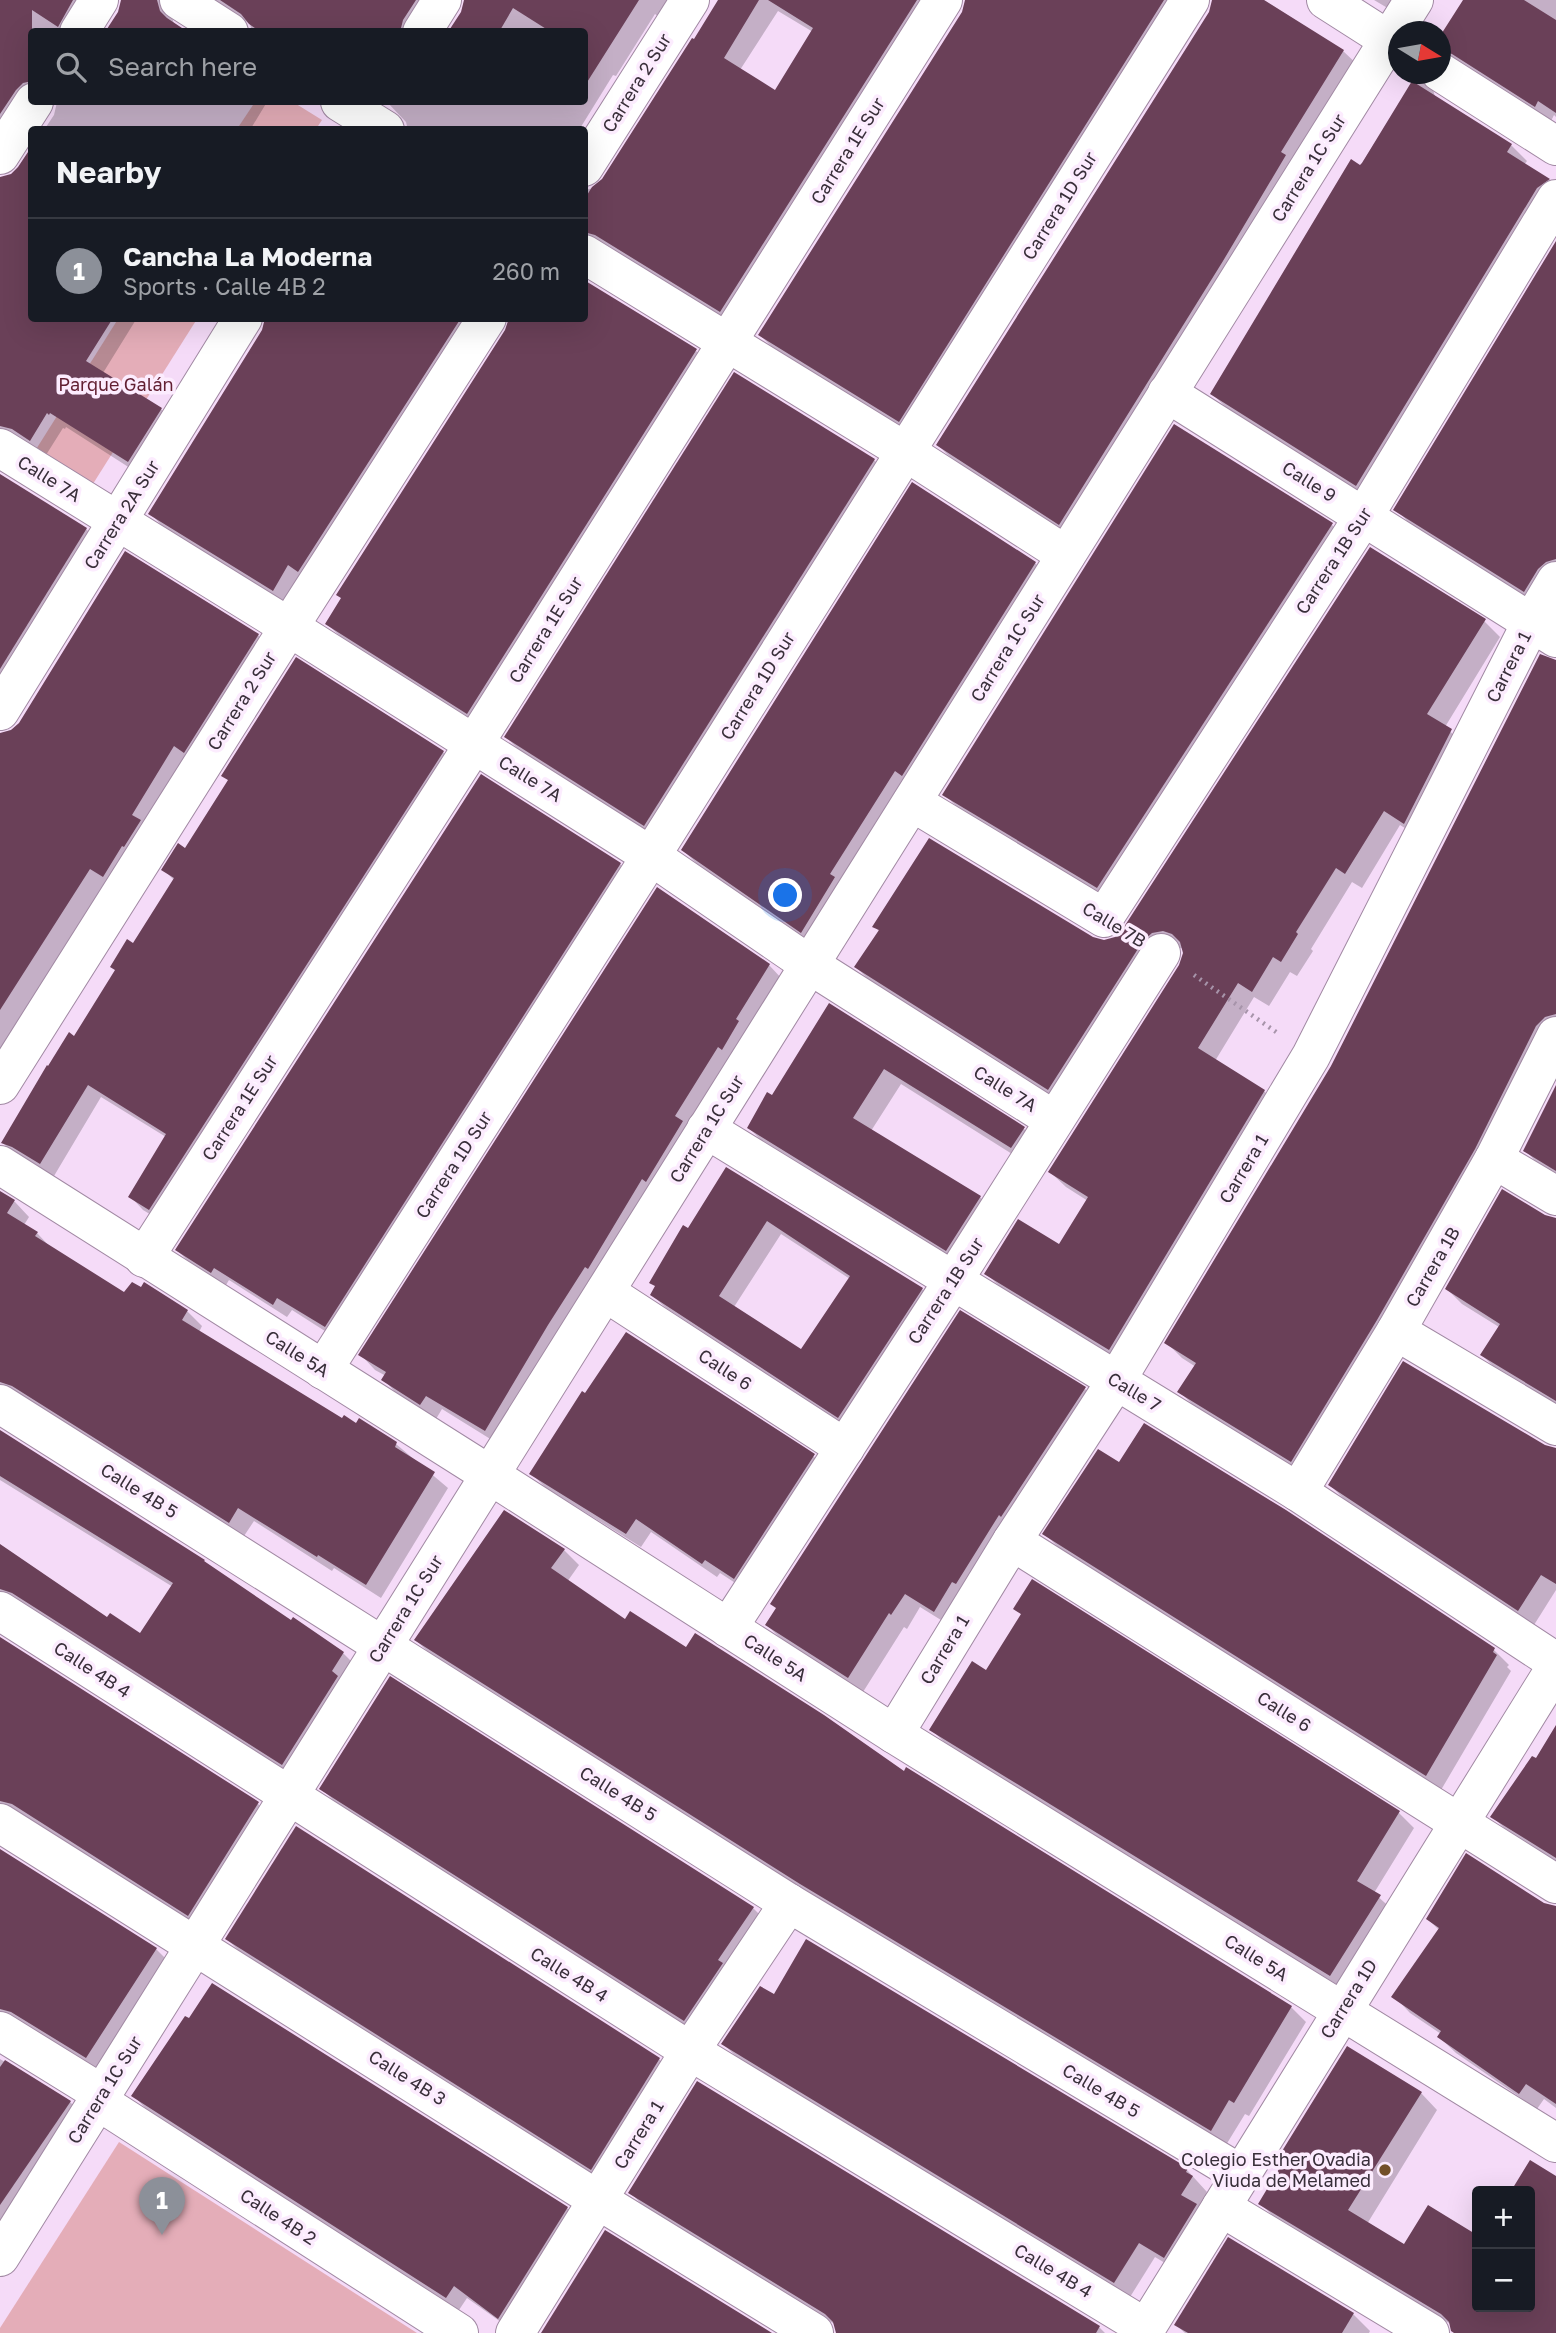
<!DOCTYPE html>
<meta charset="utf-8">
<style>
:root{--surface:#171b24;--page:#242831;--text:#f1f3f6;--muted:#9ea1a6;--line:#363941;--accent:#8c9099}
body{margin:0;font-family:"Golos Text",sans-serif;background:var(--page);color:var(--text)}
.controls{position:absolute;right:21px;bottom:21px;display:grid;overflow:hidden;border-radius:7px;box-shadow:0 7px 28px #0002}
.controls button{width:63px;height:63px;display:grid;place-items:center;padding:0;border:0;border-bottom:2px solid var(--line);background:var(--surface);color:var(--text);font:35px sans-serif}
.compass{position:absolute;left:1388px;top:21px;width:63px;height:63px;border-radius:50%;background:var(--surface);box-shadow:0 7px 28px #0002;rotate:101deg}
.you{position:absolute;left:786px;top:896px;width:24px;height:24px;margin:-18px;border:5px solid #fff;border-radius:50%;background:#1a73e8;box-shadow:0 0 0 10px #1a73e833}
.badge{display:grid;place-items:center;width:46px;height:46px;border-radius:50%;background:var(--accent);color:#fff;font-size:23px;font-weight:700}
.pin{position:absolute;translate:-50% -58px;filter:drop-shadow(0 2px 4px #0008)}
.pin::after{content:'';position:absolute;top:37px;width:24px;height:21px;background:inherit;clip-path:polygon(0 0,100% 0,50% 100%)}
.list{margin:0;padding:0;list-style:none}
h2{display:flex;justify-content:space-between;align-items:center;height:91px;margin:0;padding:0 28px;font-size:30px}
h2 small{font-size:23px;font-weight:400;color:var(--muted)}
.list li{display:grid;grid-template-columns:46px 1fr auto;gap:21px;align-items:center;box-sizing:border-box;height:105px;padding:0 28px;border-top:2px solid var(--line)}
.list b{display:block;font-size:26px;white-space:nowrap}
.list p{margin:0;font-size:23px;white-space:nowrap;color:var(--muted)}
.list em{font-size:23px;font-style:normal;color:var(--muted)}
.icon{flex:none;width:38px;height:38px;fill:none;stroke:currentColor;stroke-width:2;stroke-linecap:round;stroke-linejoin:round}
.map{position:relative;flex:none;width:1556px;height:2333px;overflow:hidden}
.search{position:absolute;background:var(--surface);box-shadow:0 7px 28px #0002;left:28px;top:28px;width:560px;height:77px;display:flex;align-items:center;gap:18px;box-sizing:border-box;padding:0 24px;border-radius:7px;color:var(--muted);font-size:26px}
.panel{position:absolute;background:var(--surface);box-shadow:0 7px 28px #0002;left:28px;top:126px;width:560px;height:196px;border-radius:7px}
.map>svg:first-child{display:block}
.green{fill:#e4adb8}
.shadow{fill:#0003;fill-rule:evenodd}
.building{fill:#6a4058;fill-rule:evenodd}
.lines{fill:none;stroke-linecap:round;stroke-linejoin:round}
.minor-casing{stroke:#a189a3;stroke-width:40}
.path{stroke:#a794aa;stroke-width:4.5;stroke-dasharray:2 5;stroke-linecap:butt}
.minor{stroke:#fff;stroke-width:38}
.poi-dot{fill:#725028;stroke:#fcecfe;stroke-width:2.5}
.labels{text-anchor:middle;stroke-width:7;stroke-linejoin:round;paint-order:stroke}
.street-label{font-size:18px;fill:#392f3a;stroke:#fcecfe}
.park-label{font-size:18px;fill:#621f32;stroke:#fcecfe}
.poi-label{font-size:18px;fill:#392f3a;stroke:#fcecfe;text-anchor:end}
</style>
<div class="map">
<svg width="1556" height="2333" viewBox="0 0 1556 2333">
<rect width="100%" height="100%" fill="#f5dbf8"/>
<g class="green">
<path d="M255,102H293L322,120L316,129H237Z"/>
<path d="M118,319H197L91,487L35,451Z"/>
<path d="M119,2142L417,2333H0V2328Z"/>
</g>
<g class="shadow">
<path d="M0,0H100L78,32H32V102L0,154Z"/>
<path d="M122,0H180L172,16L174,25L119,12Z"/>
<path d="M213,0H443L421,32H252L250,24Z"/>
<path d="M465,0H671L660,18L655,14L616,76L613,75L579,130H408L406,122L387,102H584V32H450L462,12Z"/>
<path d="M720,0H944L736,326L584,254V190L594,188L604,180ZM778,11L813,32L776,92L740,70Z"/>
<path d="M967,0H1191L915,436L775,350L760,335L963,12Z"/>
<path d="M1213,0H1264L1343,51L1359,66L1075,539L953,460L938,445L1210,12Z"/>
<path d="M1374,0H1413L1401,16Z"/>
<path d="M1465,0H1556V117L1554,115L1551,121L1440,60V40Z"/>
<path d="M1419,75L1433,89L1435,97L1511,145L1527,161L1524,165L1549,180L1556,188L1372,501L1228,409L1212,394Z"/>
<path d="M57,102H267L250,130H44L54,115Z"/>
<path d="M0,178L32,318H137L103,373L161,409L176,425L144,477L66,427L65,429L63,428L46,455L0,449Z"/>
<path d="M1556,245V581L1540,606L1411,525L1396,509Z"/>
<path d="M266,318H487L289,605L165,529L150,513L263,330Z"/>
<path d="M696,351L711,366L483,728L343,639L327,624Z"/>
<path d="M1175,426L1332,525L1348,541L1114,903L961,811L944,794Z"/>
<path d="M874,460L892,478L663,842L524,755L506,737Z"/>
<path d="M0,476L86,529L102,545L0,710Z"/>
<path d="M1035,563L1050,578L817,946L698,865L683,850Z"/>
<path d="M1484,621L1500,637L1445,727L1467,747L1421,838L1400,825L1362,888L1352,882L1311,949L1313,951L1297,976L1290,972L1269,1006L1254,997L1215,1061L1264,1091L1280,1107L1125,1365L1002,1289L986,1273L1059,1246L1088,1201L1066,1187L1050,1172L1181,965L1185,955L1183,948L1168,949L1064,1105L872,983L856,967L880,932L875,927L1092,938L1103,942L1114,939Z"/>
<path d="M258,635L273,651L0,1056V734Z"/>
<path d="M1556,661V1036L1306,1476L1195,1407L1180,1392L1196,1367L1182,1358L1167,1343L1332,1067Z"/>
<path d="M443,752L456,765L163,1222L143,1210L130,1196L166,1137L101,1097L54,1176L16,1156L3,1143L75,1038L174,880L164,870L186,850L229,781L223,775Z"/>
<path d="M620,864L634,878L339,1340L292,1310L287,1317L229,1280L226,1285L191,1264L177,1250Z"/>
<path d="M769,965L783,980L500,1445L442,1409L436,1419L398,1395L384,1380L386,1376L375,1370L361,1355Z"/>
<path d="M830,1006L1024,1129L1040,1145L1028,1164L901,1084L871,1131L980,1197L996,1214L963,1266L766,1145L749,1128L772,1097Z"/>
<path d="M1556,1088V1175L1540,1166L1525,1150Z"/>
<path d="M726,1169L922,1289L935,1303L853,1430L666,1308L652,1295L688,1230ZM781,1234L850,1279L802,1352L734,1307Z"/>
<path d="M0,1193L15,1202L29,1217L24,1225L37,1233L52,1249L125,1295L142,1290L145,1285L187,1311L202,1326L199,1332L343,1420L356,1425L359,1420L396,1444L448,1488L381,1598L334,1568L332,1571L254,1521L244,1536L0,1404Z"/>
<path d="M1544,1216L1556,1219V1405L1497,1370L1482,1355L1499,1327L1462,1304L1447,1289Z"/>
<path d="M1085,1389L1100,1404L949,1625L920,1607L907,1629L904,1627L863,1692L782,1640L767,1625Z"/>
<path d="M0,1432L204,1561L211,1568L292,1622L343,1653L358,1668L298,1779L0,1611V1547L108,1620L140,1635L173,1587L0,1480Z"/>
<path d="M1544,1446L1556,1449V1590L1534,1625L1345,1500L1330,1485Z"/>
<path d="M813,1456L828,1470L749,1592L720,1573L717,1577L651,1532L641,1547L546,1488L532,1474Z"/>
<path d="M1120,1465L1494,1650L1509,1665L1507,1667L1511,1671L1441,1790L1060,1549L1045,1534Z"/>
<path d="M504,1512L564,1550L579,1565L567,1582L626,1621L686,1649L905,1774L1291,2007L1306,2022L1249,2116L1245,2114L1226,2145L817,1899L431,1655L416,1640Z"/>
<path d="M1016,1609L1399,1813L1414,1828L1374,1893L1395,1912L1346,1990L947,1745L932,1730L987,1673L1022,1615Z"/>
<path d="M0,1639L258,1804L273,1818L203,1929L0,1823Z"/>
<path d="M1556,1729V1863L1509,1833L1492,1816L1536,1760Z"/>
<path d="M321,1788L753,1908L768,1923L699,2034L336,1803Z"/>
<path d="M0,1851L156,1949L171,1964L101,2072L0,2031Z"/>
<path d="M1544,1904L1556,1907V2108L1544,2099L1537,2109L1456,2053L1439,2037L1441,2034L1410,2013L1394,1996L1439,1930L1428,1919Z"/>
<path d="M227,1939L659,2059L673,2073L605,2182L241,1953Z"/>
<path d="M807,1941L1187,2170L1207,2192L1198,2208L1211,2221L1180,2272L1155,2257L1130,2297L739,2059L723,2044L774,1997Z"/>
<path d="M0,2059L70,2102L85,2117L0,2242Z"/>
<path d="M1421,2093L1437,2110L1367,2224L1405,2247L1429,2207L1477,2237V2307H1530V2191H1513L1530,2163L1556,2178V2333H1454L1452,2325L1277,2220L1260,2203L1286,2160L1281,2155Z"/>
<path d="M134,2096L567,2208L579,2221L512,2330L467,2298L459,2310L146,2109Z"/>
<path d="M630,2192L1099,2327L1105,2333H837L836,2325L645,2208Z"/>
<path d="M1353,2314L1370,2331L1369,2333H1185L1176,2325Z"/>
</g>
<g class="building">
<path d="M0,0H73L58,27L32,10V81L23,83L16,90L0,114Z"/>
<path d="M121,0H157L160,11L167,18L188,32H105L118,12Z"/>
<path d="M220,0H416L403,20L400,32H261L249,24L241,14Z"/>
<path d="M464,0H639L584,87V32H551L513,8L499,32H448L461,12Z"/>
<path d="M718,0H759L724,58L775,90L813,28L768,0H917L720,312L595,235L584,232V200L592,187L602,179L692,38L694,39Z"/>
<path d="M965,0H1164L899,422L758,335L962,12Z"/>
<path d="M1212,0H1264L1344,50L1281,152L1286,155L1223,261L1059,525L936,445L1209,12Z"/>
<path d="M1463,0H1524L1556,20V113L1538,101L1535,107L1452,54L1440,50V36Z"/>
<path d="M1412,81L1512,144L1507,152L1550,179L1537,188L1356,486L1210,394L1351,159L1360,165L1362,163Z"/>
<path d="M32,146V318H113L86,361L162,408L128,462L50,413L49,415L47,413L30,441L12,429L0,426V177L11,174L18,167Z"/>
<path d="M1556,241V559L1546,562L1538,569L1524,592L1393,510Z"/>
<path d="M584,280L697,349L467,714L325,624L341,598L336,595L505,330L509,318H584Z"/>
<path d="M265,318H461L298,572L288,565L273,591L148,514L262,330Z"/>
<path d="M734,372L875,459L644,826L504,737Z"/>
<path d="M1174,424L1333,523L1097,888L942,795Z"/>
<path d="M0,474L87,528L0,669Z"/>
<path d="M912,482L1036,562L902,776L895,771L830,874L835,877L801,933L681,850Z"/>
<path d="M1370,547L1486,619L1427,714L1452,729L1404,824L1384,811L1345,874L1336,868L1296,932L1298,934L1281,962L1273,957L1252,992L1238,983L1198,1048L1265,1090L1109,1350L984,1274L1018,1219L1059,1244L1088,1197L1048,1172L1179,965L1183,953L1180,942L1172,934L1163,931L1152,933L1143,941L1048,1090L854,967L879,930L872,927L929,838L1093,937L1104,940L1115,937L1122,930Z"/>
<path d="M125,551L259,634L184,753L174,746L132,815L141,820L124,847L122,846L103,877L90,869L0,1010V733L11,730L19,723Z"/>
<path d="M1540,654L1556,660V1014L1545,1017L1536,1026L1475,1149L1377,1320L1291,1462L1177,1392L1196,1363L1164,1343L1331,1066Z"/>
<path d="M296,657L444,751L149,1210L128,1197L166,1134L88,1085L40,1164L12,1147L1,1143L47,1065L48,1066L69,1032L74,1036L115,970L110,967L127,939L133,943L174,878L161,870L178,843L185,848L228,780L221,776Z"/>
<path d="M481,774L621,863L325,1327L277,1298L273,1305L214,1268L211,1273L175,1250Z"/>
<path d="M657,887L770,964L736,1019L739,1021L722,1050L718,1047L675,1116L683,1121L646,1182L642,1179L588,1269L585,1267L548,1325L485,1431L426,1396L420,1405L381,1380L386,1372L358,1355Z"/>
<path d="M829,1003L1025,1127L1011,1148L884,1069L853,1118L981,1196L946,1251L747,1128L767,1092L772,1095Z"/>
<path d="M1556,1085V1171L1523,1151Z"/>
<path d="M726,1167L923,1288L838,1418L650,1295L655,1286L649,1283L683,1225L688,1228ZM767,1221L850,1276L801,1349L719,1296Z"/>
<path d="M1502,1189L1545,1215L1556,1218V1401L1480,1355L1500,1324L1445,1289Z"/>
<path d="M0,1191L15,1200L7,1213L38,1232L35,1236L124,1292L132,1282L141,1287L144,1282L188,1310L182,1320L342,1418L344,1415L356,1423L359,1418L397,1442L395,1447L435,1472L366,1585L318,1555L317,1557L238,1508L229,1523L12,1386L0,1382Z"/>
<path d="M960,1310L1086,1387L1001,1517L999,1515L956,1584L952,1582L934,1612L905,1594L891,1615L889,1613L848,1678L765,1625L776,1608L770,1604Z"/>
<path d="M626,1332L815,1454L734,1579L705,1560L702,1564L636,1519L626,1534L529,1474L582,1391L585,1393Z"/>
<path d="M1403,1361L1545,1445L1556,1448V1584L1541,1575L1518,1611L1328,1485Z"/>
<path d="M1144,1423L1286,1510L1495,1648L1493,1652L1497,1655L1426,1776L1042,1534L1098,1449L1119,1462Z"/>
<path d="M0,1430L205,1560L204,1561L291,1620L293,1617L344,1652L332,1671L338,1676L282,1765L12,1593L0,1589V1544L107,1617L110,1613L140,1633L173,1583L0,1476Z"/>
<path d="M504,1510L565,1549L551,1568L625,1619L630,1611L686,1647L695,1633L824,1715L904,1771L906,1767L1292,2006L1234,2103L1229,2100L1211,2131L800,1884L414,1640Z"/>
<path d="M1032,1579L1400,1811L1357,1881L1381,1895L1330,1976L929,1730L972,1661L986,1670L1021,1614L1013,1609Z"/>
<path d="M0,1637L259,1802L188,1916L12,1804L0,1801Z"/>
<path d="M390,1676L754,1907L718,1960L723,1963L684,2021L319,1789Z"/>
<path d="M1556,1725V1858L1490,1817L1532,1756L1536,1758Z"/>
<path d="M296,1826L660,2058L591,2170L225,1939Z"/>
<path d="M0,1849L157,1948L86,2058L11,2012L0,2009Z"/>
<path d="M1466,1853L1544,1903L1556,1906V2104L1526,2084L1519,2094L1437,2037L1441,2031L1391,1997L1439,1928L1426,1919Z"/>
<path d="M806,1939L1188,2168L1186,2172L1193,2176L1181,2195L1197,2204L1164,2258L1139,2243L1114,2283L721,2044L760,1986L774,1994Z"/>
<path d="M212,1983L568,2207L498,2319L454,2286L446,2298L131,2096L185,2016L189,2018Z"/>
<path d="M1347,2046L1422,2092L1348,2210L1404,2244L1428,2205L1477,2235V2307H1530V2191H1511L1530,2160L1556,2176V2333H1454L1451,2331L1449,2322L1441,2314L1258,2204L1285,2159L1279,2156Z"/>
<path d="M5,2060L71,2101L0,2205V2067Z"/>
<path d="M697,2081L1100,2326L1096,2333H836L833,2322L825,2314L628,2193Z"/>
<path d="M605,2230L772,2333H541Z"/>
<path d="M1228,2237L1354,2313L1342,2333H1188L1174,2325Z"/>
</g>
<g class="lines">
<g class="minor-casing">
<g id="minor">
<path d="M179,0L229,32"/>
<path d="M1326,0L1398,46"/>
<path d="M79,32L99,0"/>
<path d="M422,32L442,0"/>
<path d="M1440,72L1556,146"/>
<path d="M340,102L385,130"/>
<path d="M0,155L34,102"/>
<path d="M584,167L690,0"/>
<path d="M584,254L906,452L1066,555"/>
<path d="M1167,393L1556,638"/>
<path d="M0,448L289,627L651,856L810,965L1054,1120"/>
<path d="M0,711L243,318"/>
<path d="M912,802L1104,918L1364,516L1556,199"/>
<path d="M0,1085L289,627L487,318"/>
<path d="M706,1129L1298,1492L1556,1662"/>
<path d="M1494,1159L1556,1196"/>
<path d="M0,1165L490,1475L894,1734L1556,2143"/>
<path d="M144,1258L474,744L943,0"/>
<path d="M605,1292L845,1448"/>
<path d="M1396,1331L1556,1426"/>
<path d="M323,1370L651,856L1190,0"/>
<path d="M0,1404L789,1903L1242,2175"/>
<path d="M1298,1492L1396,1331L1494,1159L1556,1036"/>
<path d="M1012,1541L1556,1884"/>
<path d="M0,1611L690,2051L1146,2328"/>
<path d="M728,1628L953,1281L1161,953"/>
<path d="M894,1734L1012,1541L1116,1381L1311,1056L1531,623L1556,581"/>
<path d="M0,1823L598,2200L814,2333"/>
<path d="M0,2031L102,2094"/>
<path d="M98,2101L459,2333"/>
<path d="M1221,2207L1430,2333"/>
<path d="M0,2257L1414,0"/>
<path d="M515,2333L690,2051L789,1903"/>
<path d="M1143,2333L1556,1667"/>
</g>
</g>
<path class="path" d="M1194,975L1279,1034"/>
<use href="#minor" class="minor"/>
</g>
<circle class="poi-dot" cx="1385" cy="2170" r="7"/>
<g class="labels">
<g class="street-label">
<text transform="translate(637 83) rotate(-58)" y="6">Carrera 2 Sur</text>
<text transform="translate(848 151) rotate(-58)" y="6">Carrera 1E Sur</text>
<text transform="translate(1309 168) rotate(-58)" y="6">Carrera 1C Sur</text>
<text transform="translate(1060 206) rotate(-58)" y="6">Carrera 1D Sur</text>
<text transform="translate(49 479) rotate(32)" y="6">Calle 7A</text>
<text transform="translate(1309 482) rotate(32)" y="6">Calle 9</text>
<text transform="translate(122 515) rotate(-58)" y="6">Carrera 2A Sur</text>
<text transform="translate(1334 561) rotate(-57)" y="6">Carrera 1B Sur</text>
<text transform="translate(546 630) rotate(-58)" y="6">Carrera 1E Sur</text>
<text transform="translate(1008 648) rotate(-58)" y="6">Carrera 1C Sur</text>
<text transform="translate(1509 667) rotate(-63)" y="6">Carrera 1</text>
<text transform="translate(758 686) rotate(-58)" y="6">Carrera 1D Sur</text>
<text transform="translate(242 701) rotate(-58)" y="6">Carrera 2 Sur</text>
<text transform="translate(530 779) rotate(32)" y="6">Calle 7A</text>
<text transform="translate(1114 925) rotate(31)" y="6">Calle 7B</text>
<text transform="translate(1005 1089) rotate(32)" y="6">Calle 7A</text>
<text transform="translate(240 1108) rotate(-57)" y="6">Carrera 1E Sur</text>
<text transform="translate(707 1129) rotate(-58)" y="6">Carrera 1C Sur</text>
<text transform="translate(454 1165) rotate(-57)" y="6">Carrera 1D Sur</text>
<text transform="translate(1244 1169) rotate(-59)" y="6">Carrera 1</text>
<text transform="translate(1433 1267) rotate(-60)" y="6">Carrera 1B</text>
<text transform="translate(946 1291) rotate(-57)" y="6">Carrera 1B Sur</text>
<text transform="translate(297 1354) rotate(32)" y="6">Calle 5A</text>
<text transform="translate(725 1370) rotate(33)" y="6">Calle 6</text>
<text transform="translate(1134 1392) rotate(31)" y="6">Calle 7</text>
<text transform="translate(139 1491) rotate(32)" y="6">Calle 4B 5</text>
<text transform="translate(406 1609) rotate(-58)" y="6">Carrera 1C Sur</text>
<text transform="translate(945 1650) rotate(-59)" y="6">Carrera 1</text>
<text transform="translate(775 1658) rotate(33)" y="6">Calle 5A</text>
<text transform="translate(92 1670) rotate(33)" y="6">Calle 4B 4</text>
<text transform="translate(1284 1712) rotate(32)" y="6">Calle 6</text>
<text transform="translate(618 1794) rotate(32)" y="6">Calle 4B 5</text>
<text transform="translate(1256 1958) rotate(32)" y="6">Calle 5A</text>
<text transform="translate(569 1975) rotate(32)" y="6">Calle 4B 4</text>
<text transform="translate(1349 1999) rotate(-58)" y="6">Carrera 1D</text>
<text transform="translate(407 2078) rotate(32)" y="6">Calle 4B 3</text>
<text transform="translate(105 2090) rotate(-58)" y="6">Carrera 1C Sur</text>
<text transform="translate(1101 2091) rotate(31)" y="6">Calle 4B 5</text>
<text transform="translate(639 2135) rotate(-58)" y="6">Carrera 1</text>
<text transform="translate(278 2217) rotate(33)" y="6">Calle 4B 2</text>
<text transform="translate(1053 2271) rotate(31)" y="6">Calle 4B 4</text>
</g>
<g class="park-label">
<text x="116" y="391">Parque Galán</text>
</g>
<g class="poi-label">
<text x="1371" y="2166">Colegio Esther Ovadia<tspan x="1371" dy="21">Viuda de Melamed</tspan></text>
</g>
</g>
</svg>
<div class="controls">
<button>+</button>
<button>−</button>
</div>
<svg class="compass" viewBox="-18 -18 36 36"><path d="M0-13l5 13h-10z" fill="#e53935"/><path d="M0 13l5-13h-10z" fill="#9ea1a6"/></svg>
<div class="you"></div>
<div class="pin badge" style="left:162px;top:2235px">1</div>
<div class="search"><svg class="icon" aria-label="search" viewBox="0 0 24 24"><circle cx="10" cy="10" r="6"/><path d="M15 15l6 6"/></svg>Search here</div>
<section class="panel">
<h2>Nearby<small></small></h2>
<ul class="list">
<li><span class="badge">1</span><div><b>Cancha La Moderna</b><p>Sports · Calle 4B 2</p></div><em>260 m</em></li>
</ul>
</section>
</div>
